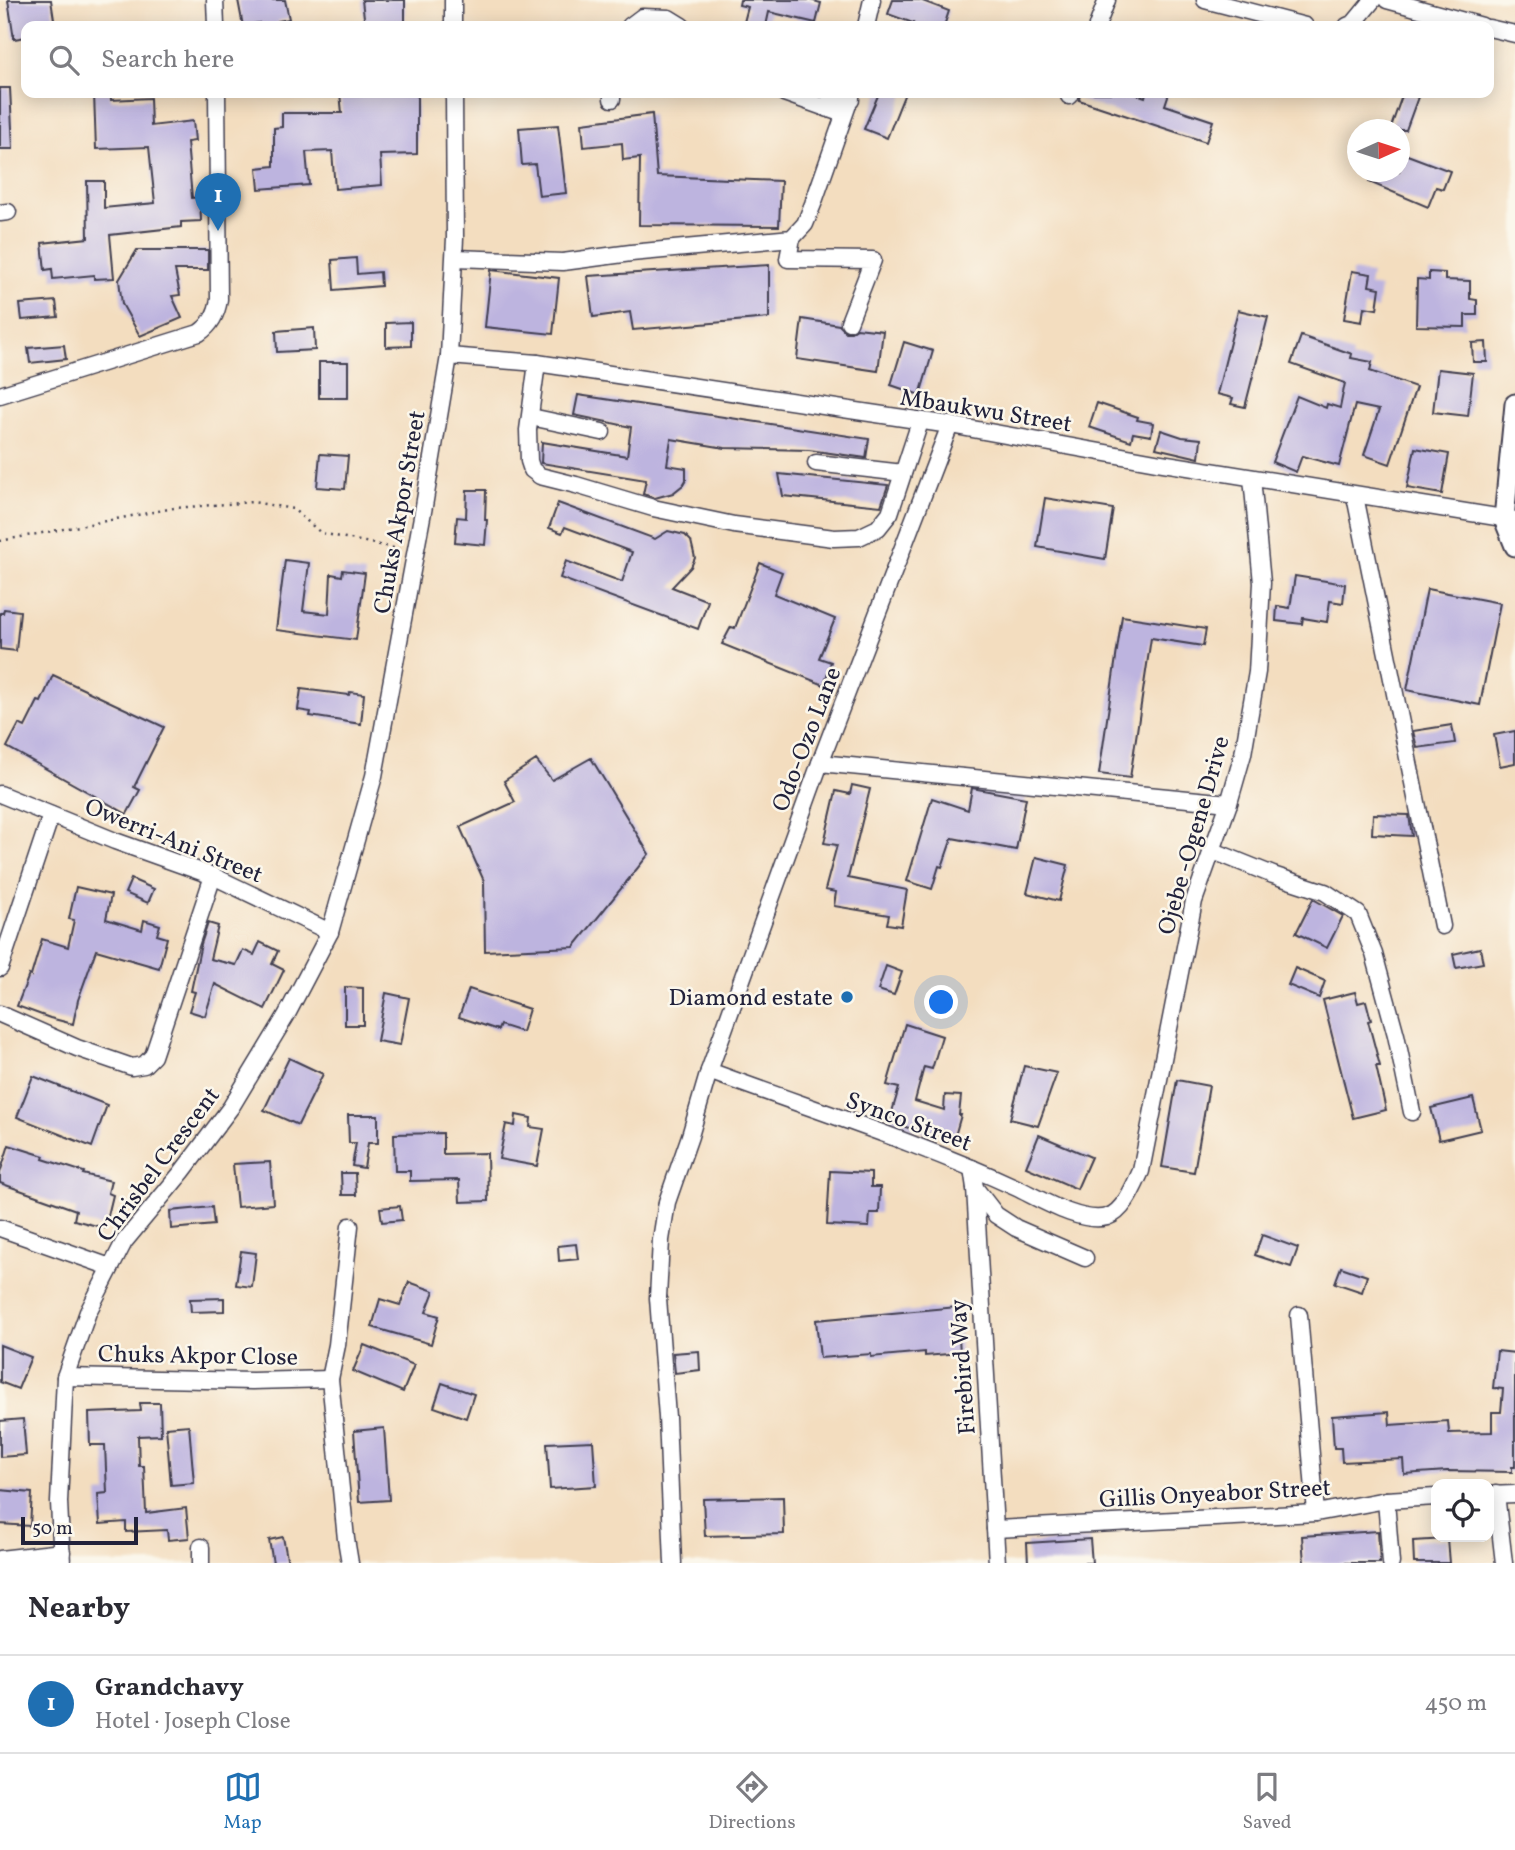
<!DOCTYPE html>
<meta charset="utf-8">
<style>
:root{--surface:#fff;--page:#f2f2f3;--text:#2b2b33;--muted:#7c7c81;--line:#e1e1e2;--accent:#1f6fb2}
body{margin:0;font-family:Vollkorn,serif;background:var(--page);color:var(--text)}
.controls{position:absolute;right:21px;bottom:21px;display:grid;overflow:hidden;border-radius:14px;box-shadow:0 4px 18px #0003}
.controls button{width:63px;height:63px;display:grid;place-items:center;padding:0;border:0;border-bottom:2px solid var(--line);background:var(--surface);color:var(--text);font:35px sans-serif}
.compass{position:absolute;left:1347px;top:119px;width:63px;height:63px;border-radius:50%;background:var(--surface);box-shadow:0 4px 18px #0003;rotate:87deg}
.scale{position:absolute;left:21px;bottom:18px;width:117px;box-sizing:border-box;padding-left:7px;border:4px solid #22223b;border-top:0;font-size:19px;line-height:24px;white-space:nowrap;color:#22223b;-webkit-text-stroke:5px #fbf7ec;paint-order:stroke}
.you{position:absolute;left:942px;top:1003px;width:24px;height:24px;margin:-18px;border:5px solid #fff;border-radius:50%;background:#1a73e8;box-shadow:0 0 0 10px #1a73e833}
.badge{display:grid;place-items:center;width:46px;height:46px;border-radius:50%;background:var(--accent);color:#fff;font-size:23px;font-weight:700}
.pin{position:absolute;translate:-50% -58px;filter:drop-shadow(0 2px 4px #0008)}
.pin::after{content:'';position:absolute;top:37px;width:24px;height:21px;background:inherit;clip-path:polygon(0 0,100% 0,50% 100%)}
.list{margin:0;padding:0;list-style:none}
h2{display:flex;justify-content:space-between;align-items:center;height:91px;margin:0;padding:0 28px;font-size:30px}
h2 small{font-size:23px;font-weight:400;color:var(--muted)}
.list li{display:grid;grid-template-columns:46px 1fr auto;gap:21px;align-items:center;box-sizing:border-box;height:98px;padding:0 28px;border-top:2px solid var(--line)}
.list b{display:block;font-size:26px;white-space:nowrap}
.list p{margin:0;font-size:23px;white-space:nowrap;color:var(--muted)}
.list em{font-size:23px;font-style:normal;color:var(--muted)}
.icon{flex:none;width:38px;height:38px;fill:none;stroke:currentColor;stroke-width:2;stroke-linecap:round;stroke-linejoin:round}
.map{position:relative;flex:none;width:1515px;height:1563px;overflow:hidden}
.search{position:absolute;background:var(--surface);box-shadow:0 4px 18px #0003;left:21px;right:21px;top:21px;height:77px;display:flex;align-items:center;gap:18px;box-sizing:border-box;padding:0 24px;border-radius:14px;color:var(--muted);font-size:26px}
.sheet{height:189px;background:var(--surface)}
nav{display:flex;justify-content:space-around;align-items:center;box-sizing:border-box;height:98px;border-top:2px solid var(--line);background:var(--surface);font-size:19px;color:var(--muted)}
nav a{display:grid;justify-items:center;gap:4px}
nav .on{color:var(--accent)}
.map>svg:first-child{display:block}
.building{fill:#bdb4df}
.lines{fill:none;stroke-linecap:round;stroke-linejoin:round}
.minor-casing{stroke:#413e4f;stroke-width:19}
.tertiary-casing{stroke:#413e4f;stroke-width:23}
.path{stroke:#413e4f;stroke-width:2.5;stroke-dasharray:2 5;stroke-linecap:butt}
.minor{stroke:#fff;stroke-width:16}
.tertiary{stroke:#fff;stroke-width:19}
.poi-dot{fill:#1f6fb2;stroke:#fbf7ec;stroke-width:2.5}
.labels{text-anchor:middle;stroke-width:5;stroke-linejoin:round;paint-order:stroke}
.street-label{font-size:24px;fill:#22223b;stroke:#fbf7ec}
.poi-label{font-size:24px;fill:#22223b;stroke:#fbf7ec;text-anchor:end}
</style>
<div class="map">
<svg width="1515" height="1563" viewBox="0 0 1515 1563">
<rect width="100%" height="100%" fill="#fbf7ec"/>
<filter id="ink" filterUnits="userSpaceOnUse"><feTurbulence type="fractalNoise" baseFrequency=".0143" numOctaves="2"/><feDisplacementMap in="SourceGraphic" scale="14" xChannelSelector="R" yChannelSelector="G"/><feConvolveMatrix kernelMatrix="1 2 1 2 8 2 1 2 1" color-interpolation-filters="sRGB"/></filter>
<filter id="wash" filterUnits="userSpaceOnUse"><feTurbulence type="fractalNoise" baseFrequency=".00686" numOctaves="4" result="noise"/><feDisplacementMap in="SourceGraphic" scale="28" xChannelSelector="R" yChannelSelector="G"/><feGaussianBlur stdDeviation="1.57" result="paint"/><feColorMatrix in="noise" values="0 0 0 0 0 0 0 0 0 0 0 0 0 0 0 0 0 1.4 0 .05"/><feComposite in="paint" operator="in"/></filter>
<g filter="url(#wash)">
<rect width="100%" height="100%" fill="#f3ddbf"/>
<g id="blocks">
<g class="building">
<path d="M8,0H51L55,26H26V37L14,39Z"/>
<path d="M238,0H285L289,19L278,21L279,26H260L259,23L243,26Z"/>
<path d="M362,0H405V26H365Z"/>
<path d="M740,0H810L821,3L816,23L769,12L766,26H743L748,7L739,5Z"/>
<path d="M893,0H920L949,11L944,26H911L913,23L888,14Z"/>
<path d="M0,88H10L13,149H0Z"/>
<path d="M94,93H110L111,100L150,98L151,126L193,121L195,141L187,142L192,198L200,197L201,221L181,222V227L110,235L114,278L94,279V275L53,279L52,269L45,270L42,243L88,238L87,181H104V208L155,203L149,147L96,149Z"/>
<path d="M340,93H417V154L380,155L382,185L335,189L332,151L306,152L309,185L259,189L257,168L274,166V128L282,127V113H342Z"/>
<path d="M879,93H905L887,138L864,129Z"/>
<path d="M1080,93H1133L1145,97L1146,93H1169L1165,105L1213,121L1206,142L1079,100Z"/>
<path d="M1403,93L1418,97L1406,130H1390Z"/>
<path d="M652,114L657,176L781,181L779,226L639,225L640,158L623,160L622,143L584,147L582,123Z"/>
<path d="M558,125L566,193L539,196L535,164L522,165L519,128Z"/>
<path d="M1402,153L1450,171L1443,189L1436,187L1428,207L1369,182L1372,172H1399Z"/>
<path d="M137,250H208V270H175L180,295L172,296L182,318L140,336L122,304L119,280Z"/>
<path d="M356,258L357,274L380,272L381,286L334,290L332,260Z"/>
<path d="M769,265V318L633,330L630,312L593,317L588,276Z"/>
<path d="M491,270L559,278L553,334L485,327Z"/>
<path d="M1352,271L1371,274L1369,286L1380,288L1377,309L1364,307L1362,322L1344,319Z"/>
<path d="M1429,272L1445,273V280L1470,281V299L1477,300V315H1465V327L1416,326L1417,279L1429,280Z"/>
<path d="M56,301L58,317L22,320L20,304Z"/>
<path d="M1238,310L1268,317L1245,407L1231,404L1233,398L1217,394Z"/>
<path d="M802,319L839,325L846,332H851L857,328L883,331L878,371L797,359Z"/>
<path d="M411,322V346L386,347V323Z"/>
<path d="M314,328L315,350L277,352L276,331Z"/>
<path d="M1301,336L1352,354L1351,358L1372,362L1370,371L1416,387L1390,464L1364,455L1379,410L1355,405L1339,466L1302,456L1296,472L1272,462L1297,396L1326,408L1327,404L1340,408L1345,383L1291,364Z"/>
<path d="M904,342L933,351L920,395L891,385Z"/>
<path d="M1486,342L1487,362H1473L1472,343Z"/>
<path d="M64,345L66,359L30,363L28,348Z"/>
<rect x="319" y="362" width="29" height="36"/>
<path d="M1438,369L1473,373L1468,416L1433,412Z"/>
<path d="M578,395L869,439L866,458L809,450L725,448L671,439L667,465L686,468V480L683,485L673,493L655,498L643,494L646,480L541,463L542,442L627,456L631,427L574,415Z"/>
<path d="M1097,403L1138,417L1137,420L1153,423L1151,436L1133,433L1131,441L1089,427Z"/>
<path d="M1161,430L1182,437L1201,439L1199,458L1156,448Z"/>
<path d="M1415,448L1449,454L1442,494L1407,488Z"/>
<path d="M320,454L348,456L345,489L317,487Z"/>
<path d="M779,474L888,485L881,506L783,496Z"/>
<path d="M467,490H486L485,520H487L485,545L455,542L457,517L466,518Z"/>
<path d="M1045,498L1113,509L1105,559L1037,547Z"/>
<path d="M558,503L655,539L668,531L685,535L691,541L695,558L691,567L672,587L708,601L698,629L560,578L566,561L622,582L632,552L565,527L562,533L549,528Z"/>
<path d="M285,560L309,563L303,611L329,614L331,574L342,576L343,570L365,573L356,640L276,630Z"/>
<path d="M760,563L782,572L774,594L835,619L819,658L831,662L824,685L722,644L731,627L735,628Z"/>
<path d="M1295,576L1345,584L1343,603L1330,601L1327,622L1303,618L1302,624L1276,621L1277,606L1290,608Z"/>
<path d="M1427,589L1500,603L1480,705L1407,690Z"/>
<path d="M4,609L20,611L16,651L0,649V613H3Z"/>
<path d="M1122,616L1206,629L1203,646L1151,638L1130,778L1099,774Z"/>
<path d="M53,675L164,727L134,787L140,790L127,814L7,747L19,724L25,727L38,701L41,702Z"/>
<path d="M301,689L349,695L350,692L364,694L361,724L310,716L311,712L298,710Z"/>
<path d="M1452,725L1455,743L1417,748L1413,731Z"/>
<path d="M1515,731V763L1500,766L1494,735Z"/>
<path d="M591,758L649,854L574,947L485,951L484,881L460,827L515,802L504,781L536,760L552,780Z"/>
<path d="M852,785L870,789L848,878L907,890L901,926L887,924L889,915L834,906L836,892L825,890L837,845L824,843L836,791L850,794Z"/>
<path d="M972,788L1026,798L1016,850L952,838L942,867L939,866L932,889L907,881L932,798L968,810Z"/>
<path d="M1373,814L1409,815L1412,836L1372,834Z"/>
<path d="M1036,857L1068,865L1059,901L1027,893Z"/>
<path d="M131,879L154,889L148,903L125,893Z"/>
<path d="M76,887L111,895L106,919L142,930L144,920L160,925L157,935L167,938L159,968L96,950L78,1000L73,1024L50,1018L17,1006L29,975L31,976L42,939L68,947L74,920L69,919Z"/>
<path d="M1313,899L1343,916L1327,948L1296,933Z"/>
<path d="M208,923L218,926L210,959L236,965L243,950L254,955L260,942L278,951L272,964L284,970L265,1009L215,984L205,1016L189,1011L195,992L191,991L201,944Z"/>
<path d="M1480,948L1483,963L1456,968L1453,954Z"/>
<path d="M886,966L902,972L894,995L878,990Z"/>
<path d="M1295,968L1325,981L1319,998L1288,985Z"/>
<path d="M345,987L363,988V1025H345Z"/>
<path d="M469,989L529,1009L522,1032L500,1025L498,1030L459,1017Z"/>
<path d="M1355,992L1358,1003L1366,1001L1371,1020L1368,1021L1380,1066H1376L1386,1110L1353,1118L1323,1000Z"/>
<path d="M386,993L409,998L400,1045L377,1041Z"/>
<path d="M905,1024L942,1036L932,1069L924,1067L915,1101L944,1110L945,1095L961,1096L959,1115H961L955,1136L933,1129L932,1135L889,1122L899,1088L887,1085Z"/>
<path d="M289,1058L323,1074L298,1125L264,1110Z"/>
<path d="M1024,1066L1057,1073L1038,1126L1010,1119Z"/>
<path d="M33,1076L107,1105L92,1147L17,1117Z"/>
<path d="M1177,1080L1209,1086L1194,1172L1162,1167Z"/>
<path d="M1473,1098L1481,1130L1439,1140L1431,1108Z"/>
<path d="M348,1115H378V1143H368L364,1168L352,1166L356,1143H349Z"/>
<path d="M516,1115L531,1118L530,1127L544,1129L537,1166L499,1159L506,1124L515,1126Z"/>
<path d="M443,1133V1154L487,1153L488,1201L460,1202L459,1180L410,1181V1171H395L394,1134Z"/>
<path d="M1039,1135L1091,1157L1077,1189L1026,1167Z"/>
<path d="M9,1145L44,1156L43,1159L84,1172L83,1174L111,1181L108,1193L113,1195L105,1228L74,1220L76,1210L0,1183V1173Z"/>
<path d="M270,1162L273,1204L237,1207L233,1164Z"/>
<path d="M830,1171L871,1173V1187H880L879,1213H870L869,1227L827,1225Z"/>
<path d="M341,1173H355L356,1195H342Z"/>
<path d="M400,1206L402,1220L382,1222L380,1208Z"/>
<path d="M212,1207L214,1225L171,1229L170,1211Z"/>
<path d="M1262,1235L1298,1248L1291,1267L1255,1255Z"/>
<path d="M576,1244L578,1259L559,1261L558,1246Z"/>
<path d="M241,1251L256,1253L252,1287L236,1285Z"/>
<path d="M1341,1267L1367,1276L1362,1292L1335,1283Z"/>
<path d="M409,1282L434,1291L426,1312L439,1316L431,1344L372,1327L380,1299L400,1305Z"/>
<path d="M224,1298V1311L191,1312L190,1299Z"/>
<path d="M957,1307L960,1353L925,1356V1352L871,1357V1354L820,1358L816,1320Z"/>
<path d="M0,1345L31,1357L18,1389L0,1382Z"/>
<path d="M364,1345L414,1365L403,1392L353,1371Z"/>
<path d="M699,1351L700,1370L675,1373L673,1353Z"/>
<path d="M1497,1351L1515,1353V1467H1512V1472L1447,1471L1404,1474L1403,1459L1342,1462L1341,1448H1334L1332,1416L1389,1412L1390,1425L1448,1421L1449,1433L1492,1432V1412H1501L1503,1389L1493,1388Z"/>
<path d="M442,1383L474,1394L466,1418L434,1407Z"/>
<path d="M140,1403H160L161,1435L138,1436L139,1466H144L146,1513L186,1508L189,1538L168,1540L167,1530L126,1532V1522L100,1524L98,1494L107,1493L105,1445H90L89,1413L141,1411Z"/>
<path d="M23,1419L26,1455L0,1457V1421Z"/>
<path d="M189,1425L194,1483L171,1485L166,1427Z"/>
<path d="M384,1428L389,1500L359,1502L354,1431Z"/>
<path d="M593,1441L596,1486L550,1489L547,1443Z"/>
<path d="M0,1490L32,1493L30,1526L0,1524Z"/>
<path d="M783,1497L784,1534L705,1536L703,1499Z"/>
<path d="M1378,1531L1380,1563H1304L1302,1536Z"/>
<path d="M283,1537L288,1563H273L269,1540Z"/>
<path d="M1090,1539L1092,1563H1028L1027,1543Z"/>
<path d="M1447,1539L1449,1563H1414L1413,1541Z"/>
</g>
</g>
</g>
<g filter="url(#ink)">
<use href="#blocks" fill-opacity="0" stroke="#413e4f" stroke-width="2"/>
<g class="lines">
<g class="minor-casing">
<g id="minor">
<path d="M215,0L216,26"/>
<path d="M453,0V26"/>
<path d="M1205,0L1305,26"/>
<path d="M1387,0L1482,26"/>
<path d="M630,26L642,17L669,18L682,26"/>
<path d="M866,26L872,0"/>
<path d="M1097,26L1107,0"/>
<path d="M1347,26L1354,23L1373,0"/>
<path d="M1489,28L1515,34"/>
<path d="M784,93L843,114"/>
<path d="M828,93L851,100"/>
<path d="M1069,96L1070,93"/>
<path d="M612,99V93"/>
<path d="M0,213L8,212"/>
<path d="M792,238L788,259L873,260L849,322"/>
<path d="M455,258L563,262L631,253L792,238L805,224L813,204L852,93"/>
<path d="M449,356L537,363L950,425L1156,462L1515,520"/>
<path d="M537,363L528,430L529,461L532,470L540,476L576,485L653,508L734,525L834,538L859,537L878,528L890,513L920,422"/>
<path d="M0,395L199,333C211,325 217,313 219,299L217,93"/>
<path d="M531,417L602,432"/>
<path d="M816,463L903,473"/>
<path d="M1355,496L1442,926"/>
<path d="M820,763L1229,803"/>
<path d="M0,794L115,841L213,876L330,932"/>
<path d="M1211,850L1273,875L1325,892L1358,914L1374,954L1396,1035L1412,1112"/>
<path d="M0,968L51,815"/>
<path d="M0,1014L77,1048L132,1067L144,1065L153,1056L213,876"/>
<path d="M709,1071C811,1109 918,1142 1017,1188C1040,1199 1081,1224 1107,1217C1124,1212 1134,1186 1141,1171L1194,901L1229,803L1243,754L1257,672L1262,583L1252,478"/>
<path d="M972,1168L975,1188L997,1563"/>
<path d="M975,1188L996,1215L1016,1228L1085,1258"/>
<path d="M350,1226L337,1345L330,1379L346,1539L350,1563"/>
<path d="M0,1228L110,1267"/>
<path d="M1299,1315L1316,1513"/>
<path d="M65,1377L252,1381L330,1379"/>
<path d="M1496,1494L1504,1563"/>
<path d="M1489,1495L1515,1494"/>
<path d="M1386,1500L1391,1563"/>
<path d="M995,1529L1316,1513L1386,1500L1436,1497"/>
<path d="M201,1547V1563"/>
<path d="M0,1559L62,1552"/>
<path d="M62,1563L59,1502L65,1377L88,1312L124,1242L182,1172L231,1107L286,1016L330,932L374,776L424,506L449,356L455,238L454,93"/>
<path d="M673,1563L667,1417L658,1298L661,1240L667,1202L690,1136L709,1071L820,763L950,425"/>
</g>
</g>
<g class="tertiary-casing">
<path id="tertiary" d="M1515,404L1504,519L1515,546"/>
</g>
<path class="path" d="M0,541L174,508L253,502L293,509L321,533L399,549"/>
<use href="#minor" class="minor"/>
<use href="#tertiary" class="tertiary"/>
</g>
</g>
<circle class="poi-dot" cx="847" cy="997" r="7"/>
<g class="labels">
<g class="street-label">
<text transform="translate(986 410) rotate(9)" y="8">Mbaukwu Street</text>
<text transform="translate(399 512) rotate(-80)" y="8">Chuks Akpor Street</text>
<text transform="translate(806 739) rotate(-69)" y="8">Odo-Ozo Lane</text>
<text transform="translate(1193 835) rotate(-74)" y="8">Ojebe -Ogene Drive</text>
<text transform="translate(174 840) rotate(22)" y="8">Owerri-Ani Street</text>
<text transform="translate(909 1121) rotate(20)" y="8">Synco Street</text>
<text transform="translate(158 1164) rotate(-53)" y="8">Chrisbel Crescent</text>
<text transform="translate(198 1355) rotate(1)" y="8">Chuks Akpor Close</text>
<text transform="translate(962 1367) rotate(-94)" y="8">Firebird Way</text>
<text transform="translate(1215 1493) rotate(-3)" y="8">Gillis Onyeabor Street</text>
</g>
<g class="poi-label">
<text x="833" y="1005">Diamond estate</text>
</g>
</g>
</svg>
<div class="controls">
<button><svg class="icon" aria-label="locate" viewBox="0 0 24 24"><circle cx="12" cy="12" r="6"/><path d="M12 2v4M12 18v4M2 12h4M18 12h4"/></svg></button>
</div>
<svg class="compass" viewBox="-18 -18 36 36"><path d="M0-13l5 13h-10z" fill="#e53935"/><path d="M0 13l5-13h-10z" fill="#7c7c81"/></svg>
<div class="scale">50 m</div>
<div class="you"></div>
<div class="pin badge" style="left:218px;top:231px">1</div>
<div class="search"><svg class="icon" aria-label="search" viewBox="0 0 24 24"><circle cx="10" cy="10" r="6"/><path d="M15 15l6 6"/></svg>Search here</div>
</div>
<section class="sheet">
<h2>Nearby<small></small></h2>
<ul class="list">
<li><span class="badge">1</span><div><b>Grandchavy</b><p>Hotel · Joseph Close</p></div><em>450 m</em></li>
</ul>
</section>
<nav>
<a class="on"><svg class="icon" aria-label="map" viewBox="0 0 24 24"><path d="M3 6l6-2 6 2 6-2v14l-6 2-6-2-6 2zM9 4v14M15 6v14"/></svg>Map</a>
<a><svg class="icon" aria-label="directions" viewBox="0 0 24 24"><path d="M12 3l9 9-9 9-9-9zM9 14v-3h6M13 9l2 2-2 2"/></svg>Directions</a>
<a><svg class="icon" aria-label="saved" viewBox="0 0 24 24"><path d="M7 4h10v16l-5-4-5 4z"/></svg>Saved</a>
</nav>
